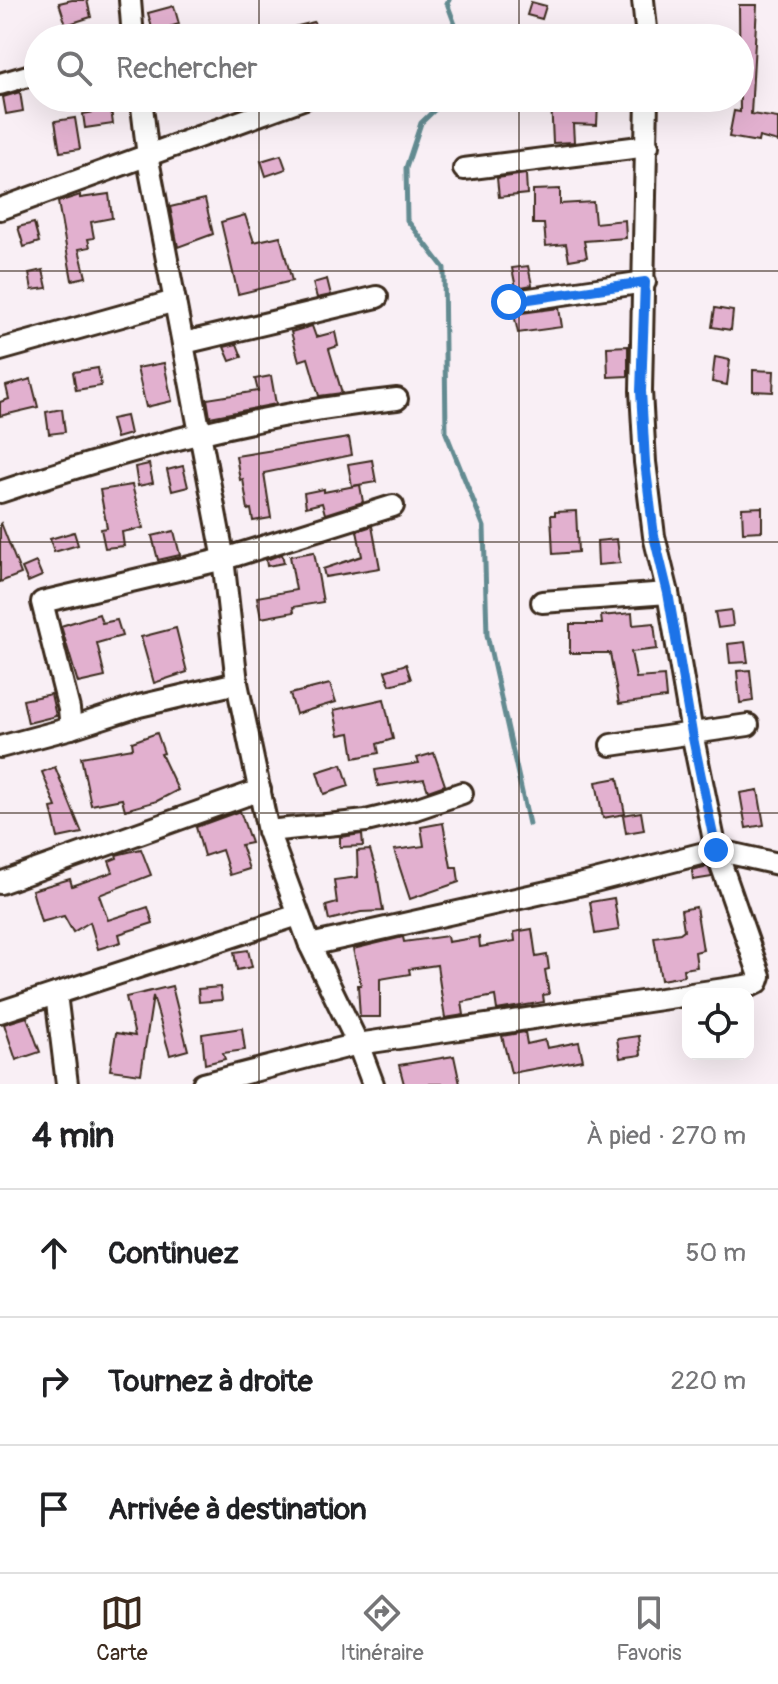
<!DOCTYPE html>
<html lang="fr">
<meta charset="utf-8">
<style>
:root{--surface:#fff;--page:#f2f2f2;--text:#202124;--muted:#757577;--line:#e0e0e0;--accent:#3b2a1e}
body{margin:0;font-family:Pangolin,sans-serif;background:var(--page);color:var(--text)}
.controls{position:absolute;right:24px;bottom:24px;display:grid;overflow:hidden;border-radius:16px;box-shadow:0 8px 32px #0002}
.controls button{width:72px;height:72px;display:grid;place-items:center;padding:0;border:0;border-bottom:2px solid var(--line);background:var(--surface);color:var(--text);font:40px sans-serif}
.stop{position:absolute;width:24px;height:24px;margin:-18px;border:6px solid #1a73e8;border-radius:50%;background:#fff}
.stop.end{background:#1a73e8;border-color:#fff;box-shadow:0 2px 8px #0008}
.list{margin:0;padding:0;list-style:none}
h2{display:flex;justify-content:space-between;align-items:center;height:104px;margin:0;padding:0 32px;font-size:34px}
h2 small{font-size:26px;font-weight:400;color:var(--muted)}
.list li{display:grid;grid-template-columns:52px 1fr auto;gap:24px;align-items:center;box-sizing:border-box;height:128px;padding:0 32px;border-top:2px solid var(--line)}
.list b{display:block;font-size:30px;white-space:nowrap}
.list em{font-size:26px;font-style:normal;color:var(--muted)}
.icon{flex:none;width:44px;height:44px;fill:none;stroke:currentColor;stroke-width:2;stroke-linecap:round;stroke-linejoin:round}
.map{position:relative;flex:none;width:778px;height:1084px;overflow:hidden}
.search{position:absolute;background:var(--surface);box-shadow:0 8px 32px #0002;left:24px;right:24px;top:24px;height:88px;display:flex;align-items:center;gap:20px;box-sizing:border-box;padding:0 28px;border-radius:44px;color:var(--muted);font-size:30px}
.sheet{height:488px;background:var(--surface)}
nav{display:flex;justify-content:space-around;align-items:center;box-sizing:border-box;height:112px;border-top:2px solid var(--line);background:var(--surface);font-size:22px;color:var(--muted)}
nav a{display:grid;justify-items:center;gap:4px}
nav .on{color:var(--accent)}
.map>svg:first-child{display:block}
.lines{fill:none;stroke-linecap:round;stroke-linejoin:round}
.stream{stroke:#638b91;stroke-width:5}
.building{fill:#e2b0cf;stroke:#3b2a1e;stroke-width:2}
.minor-casing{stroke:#3b2a1e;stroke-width:26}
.minor{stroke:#fff;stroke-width:20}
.route{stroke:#1a73e8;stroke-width:10}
.grid{fill:none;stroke:#3b2a1e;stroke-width:2;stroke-opacity:0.55}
</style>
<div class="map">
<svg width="778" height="1084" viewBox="0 0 778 1084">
<rect width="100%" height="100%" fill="#f9eff5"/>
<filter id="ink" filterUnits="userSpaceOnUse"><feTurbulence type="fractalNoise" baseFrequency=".0125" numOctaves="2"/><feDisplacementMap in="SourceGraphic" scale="16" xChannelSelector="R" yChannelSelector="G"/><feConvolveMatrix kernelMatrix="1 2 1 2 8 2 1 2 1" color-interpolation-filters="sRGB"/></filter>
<g filter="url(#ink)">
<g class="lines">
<g class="stream">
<path d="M449,0L447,3L460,38"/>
<path d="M447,98L421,123L406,168L407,220L444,268L446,433L484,527L487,635L529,824"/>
</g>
</g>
<g class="building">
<path d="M72,0H87L91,17L66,25L59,3Z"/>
<path d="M531,2L546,6L542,19L527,15Z"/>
<path d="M739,5H757L751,114L778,118V142L759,137L758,142L729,137L734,111L740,112Z"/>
<path d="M174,6L179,24L153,32L148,13Z"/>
<path d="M314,22L317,31L347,23L350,36L271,38L270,33Z"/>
<path d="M20,92L23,111L6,114L3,97Z"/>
<path d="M572,98V103L598,104L597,125L573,124L574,142L553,143L551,99Z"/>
<path d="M111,109L113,124L85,128L83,114Z"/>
<path d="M75,118L80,149L60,152L55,121Z"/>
<path d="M281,155L286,169L266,176L261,161Z"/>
<path d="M526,174L527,194L499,197L497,178Z"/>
<path d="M560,189V204L593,202L595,223L625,220L626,238L584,241L587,257L569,260L566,244L546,246L544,224H533V190Z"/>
<path d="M109,194L112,218L91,222L94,238L88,239L90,247L79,249L86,277L72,280L58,202L80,195V198Z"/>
<path d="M205,199L213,234L178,247L170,207Z"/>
<path d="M245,215L254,242L280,236L292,281L238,294L221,222Z"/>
<path d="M34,223L39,242L24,247L18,227Z"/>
<path d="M528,266L532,285L516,288L512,268Z"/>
<path d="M43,270L47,288L32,290L29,273Z"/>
<path d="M327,279L331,295L317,298L313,283Z"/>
<path d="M559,308L562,327L518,333L514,314Z"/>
<path d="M715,308L733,311L731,330L712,327Z"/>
<path d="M312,326L316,337L335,332L338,346L329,349L342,393L319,396L308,358L299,361L291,332Z"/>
<path d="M237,344L242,357L230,361L224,347Z"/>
<path d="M628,346V376L608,377L607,347Z"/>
<path d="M715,357L730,360L727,385L712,382Z"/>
<path d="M164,363L172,401L146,407L137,368Z"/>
<path d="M98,368L101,386L76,390L73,372Z"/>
<path d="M753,370L774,371L773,392L753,391Z"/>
<path d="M271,376L276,404L210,417L207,399L258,391L255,379Z"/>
<path d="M31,379L38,407L0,416V402L9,399L6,386Z"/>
<path d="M62,409L65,432L49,434L46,412Z"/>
<path d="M126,416L130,434L116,438L111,419Z"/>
<path d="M349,438L352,455L264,473L271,518L253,521L251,509L248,510L243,479L240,480L236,456Z"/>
<path d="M372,460L376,482L352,486L348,464Z"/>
<path d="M149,464L153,483L138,486L135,467Z"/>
<path d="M183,466L188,487L172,491L167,470Z"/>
<path d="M132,485L143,528L122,532L124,546L105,548L101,529L107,528L100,490Z"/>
<path d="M360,485L363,502L325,514L322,503L306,507L304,493L324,489V492Z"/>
<path d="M762,507V531L743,532L742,508Z"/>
<path d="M576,511L578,552L553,554L551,515H555V512Z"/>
<path d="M1,523L21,574L0,582V524Z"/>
<path d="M372,526L380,568L325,577L323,569L362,556L357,531Z"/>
<path d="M174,531L180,555L158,560L152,536Z"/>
<path d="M74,532L78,545L54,552L50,539Z"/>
<path d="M617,539L620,563L598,565L597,541Z"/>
<path d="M314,552L323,602L293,607L294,612L261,618L257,597L296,590L290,556Z"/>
<path d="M282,554L284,563L267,566L266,560Z"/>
<path d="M36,562L42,576L28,582L22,568Z"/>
<path d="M731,610L733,626L718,628L715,612Z"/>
<path d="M632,613L633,625L654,623L657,649L631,652L636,678L664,676L666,698L619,704L610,653H570V624H602L601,616Z"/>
<path d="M99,614L102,623L117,620L122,636L97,643L105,677L78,683L61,626Z"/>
<path d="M176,628L187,672L154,683L141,637Z"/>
<path d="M745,642L748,662L730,663L728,644Z"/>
<path d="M406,664L411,679L390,685L385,671Z"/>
<path d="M750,670L753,701L740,703L737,671Z"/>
<path d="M330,684L336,702L296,714L290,694Z"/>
<path d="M51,694L56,716L28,723L23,700Z"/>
<path d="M384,699L393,739L377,744L379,753L354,758L350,733L339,735L334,710Z"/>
<path d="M157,733L164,753L161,754L178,790L157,801L125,810L122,799L91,805L81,757L133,748L132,742Z"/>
<path d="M434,753L445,785L428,791L424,779L378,786L375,770L419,763L417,758Z"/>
<path d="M342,764L349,786L324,794L317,772Z"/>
<path d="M55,767L82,833L58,838L51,808L56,807L42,772Z"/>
<path d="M618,778L625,814L603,818L596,782Z"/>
<path d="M758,790L764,825L746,828L740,793Z"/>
<path d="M240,811L251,843L241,845L249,869L230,875L222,850L204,856L196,827Z"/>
<path d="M641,812L644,830L626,833L623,815Z"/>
<path d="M443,823L451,867H457L459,882L410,899L394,850L424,846L421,827Z"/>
<path d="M362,834L363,846L340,847V837Z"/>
<path d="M141,849L151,875L99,895L108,920L148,907L153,923L119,934L121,942L98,949L90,922L73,932L64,916L41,922L32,890L70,879L72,886L113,872L109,861L117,858L116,855Z"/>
<path d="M370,850L377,874L383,911L361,912L329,920L326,906L337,903L334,880L358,877L357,851Z"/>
<path d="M708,866L712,877L693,880L692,870Z"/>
<path d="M614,898L619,930L595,934L590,902Z"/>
<path d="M696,907L703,950L695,952L697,967L683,969L684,976L661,980L654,937L680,933L684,930L681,910Z"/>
<path d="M532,929L536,957L547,955L549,969L545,970L549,994L543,995L544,1002L497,1010L495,996L462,1002L464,1015L445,1018L437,965L409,969L410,974L380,979V1017H360L358,985H361L353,949L403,937L404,942L447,936L448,942L479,937L480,947L515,941L514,932Z"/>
<path d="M248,950L252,967L237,970L234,952Z"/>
<path d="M172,986L188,1050L170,1055L153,996L141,1074L110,1070L116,1033L135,1036L126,997Z"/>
<path d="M220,987L222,1000L199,1002L198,989Z"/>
<path d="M27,1017L40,1052L16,1060L4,1024Z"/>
<path d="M242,1028L245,1050L223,1053L225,1059L205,1064L202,1034Z"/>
<path d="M525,1032L527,1044L545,1040L547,1048L579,1042L583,1060L511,1073L502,1036Z"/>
<path d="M639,1036L641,1055L620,1058L617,1039Z"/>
<path d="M454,1056L460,1084H404L399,1065Z"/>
</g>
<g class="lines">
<g class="minor-casing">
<g id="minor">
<path d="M130,0L133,38"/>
<path d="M643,0L647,38"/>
<path d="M0,84L38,73"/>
<path d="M141,98L149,165L222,549L237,683L268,831L310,945L358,1044L373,1084"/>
<path d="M647,98L641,391L645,462L654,536L668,593L692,733L716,850L760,976L758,982L752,985L691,994"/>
<path d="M464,169L648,146"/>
<path d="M0,209L305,98"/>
<path d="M509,302L645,282"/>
<path d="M184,343L377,297"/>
<path d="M0,350L175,301"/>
<path d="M0,492C129,449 260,413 397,399"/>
<path d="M542,602L668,593"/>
<path d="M71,728L69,709L42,602L224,559L393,506"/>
<path d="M611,745L748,725"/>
<path d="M0,747L71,728L139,706L237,683"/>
<path d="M268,831L366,821L415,809L462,793"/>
<path d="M0,883L260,790"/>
<path d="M310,945L587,883L716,850L778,864"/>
<path d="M56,994L67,1084"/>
<path d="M0,1012L298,915"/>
<path d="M203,1084L358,1044L688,995"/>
</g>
</g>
<use href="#minor" class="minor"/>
</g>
</g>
<g class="lines" filter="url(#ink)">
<path class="route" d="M509,302L645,282L641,391L645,462L654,536L668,593L692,733L716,850"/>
</g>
<path class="grid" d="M259,0V38M519,0V38M259,98V1084M519,98V1084M0,271H778M0,542H778M0,813H778"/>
</svg>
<div class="controls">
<button><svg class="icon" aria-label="locate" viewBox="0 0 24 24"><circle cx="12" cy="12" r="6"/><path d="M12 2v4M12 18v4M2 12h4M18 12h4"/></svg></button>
</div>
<div class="stop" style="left:509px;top:302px"></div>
<div class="stop end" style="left:716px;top:850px"></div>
<div class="search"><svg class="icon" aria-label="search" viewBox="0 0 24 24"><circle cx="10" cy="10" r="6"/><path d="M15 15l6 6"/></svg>Rechercher</div>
</div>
<section class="sheet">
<h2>4 min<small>À pied · 270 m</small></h2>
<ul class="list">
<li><svg class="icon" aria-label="ahead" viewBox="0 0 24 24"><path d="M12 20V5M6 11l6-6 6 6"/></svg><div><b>Continuez</b></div><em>50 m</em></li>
<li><svg class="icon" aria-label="right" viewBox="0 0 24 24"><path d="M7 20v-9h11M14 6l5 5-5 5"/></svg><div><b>Tournez à droite</b></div><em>220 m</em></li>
<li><svg class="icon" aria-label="arrive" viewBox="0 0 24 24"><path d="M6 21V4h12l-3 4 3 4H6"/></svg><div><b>Arrivée à destination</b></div></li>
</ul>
</section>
<nav>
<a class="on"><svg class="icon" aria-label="map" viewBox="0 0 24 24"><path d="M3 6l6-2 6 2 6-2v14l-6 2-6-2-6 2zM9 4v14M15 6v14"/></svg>Carte</a>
<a><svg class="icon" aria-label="directions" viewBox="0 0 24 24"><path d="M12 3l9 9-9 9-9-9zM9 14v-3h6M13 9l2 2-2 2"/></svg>Itinéraire</a>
<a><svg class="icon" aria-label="saved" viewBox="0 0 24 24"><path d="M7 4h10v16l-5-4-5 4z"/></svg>Favoris</a>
</nav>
